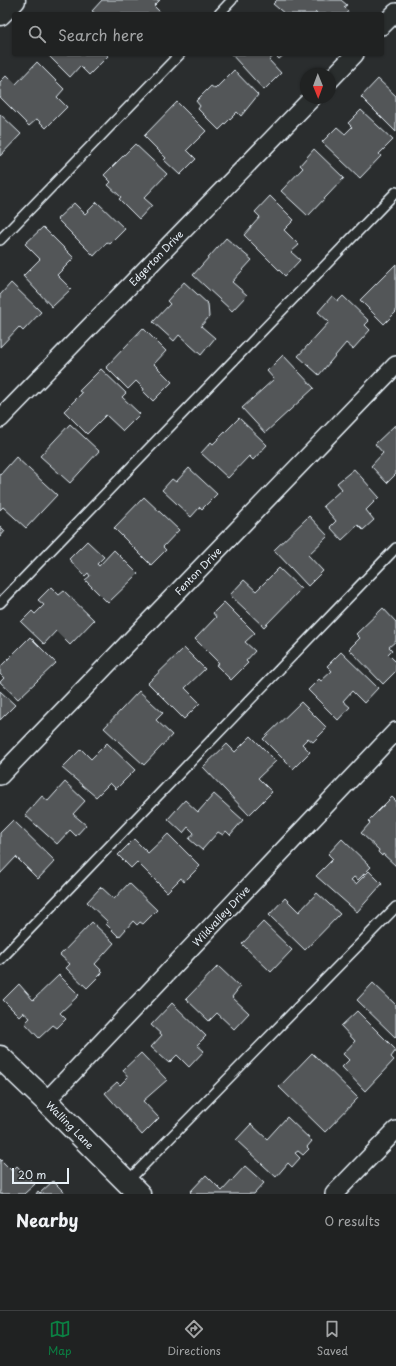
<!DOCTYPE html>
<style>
:root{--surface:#202222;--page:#2d2f2f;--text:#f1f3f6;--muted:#a2a4a5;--line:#3d3f40;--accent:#0b8043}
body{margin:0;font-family:"Playpen Sans",sans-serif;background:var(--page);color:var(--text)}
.compass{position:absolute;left:300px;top:68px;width:36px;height:36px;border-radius:50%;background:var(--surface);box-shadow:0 1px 3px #0004;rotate:179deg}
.scale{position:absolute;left:12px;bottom:10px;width:57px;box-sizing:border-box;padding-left:4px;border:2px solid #e8f1f8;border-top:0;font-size:11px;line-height:14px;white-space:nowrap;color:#e8f1f8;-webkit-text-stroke:3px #2a2d2e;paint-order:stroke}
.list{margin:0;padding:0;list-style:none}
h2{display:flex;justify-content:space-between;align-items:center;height:52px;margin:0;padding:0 16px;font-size:17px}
h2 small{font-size:13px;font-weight:400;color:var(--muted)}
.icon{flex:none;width:22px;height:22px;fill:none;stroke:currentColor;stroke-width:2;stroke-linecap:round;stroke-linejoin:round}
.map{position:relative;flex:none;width:396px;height:1194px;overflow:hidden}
.search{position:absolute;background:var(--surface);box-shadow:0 1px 3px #0004;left:12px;right:12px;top:12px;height:44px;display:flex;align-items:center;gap:10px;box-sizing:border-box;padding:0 14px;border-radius:4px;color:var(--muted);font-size:15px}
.sheet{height:116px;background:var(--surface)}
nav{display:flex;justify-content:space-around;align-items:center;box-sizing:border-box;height:56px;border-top:1px solid var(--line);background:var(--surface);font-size:11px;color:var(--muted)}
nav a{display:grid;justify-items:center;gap:2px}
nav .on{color:var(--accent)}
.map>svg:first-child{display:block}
.building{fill:#535759;stroke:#e8f1f8}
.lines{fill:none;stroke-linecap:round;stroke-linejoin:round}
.lane-casing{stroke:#e8f1f8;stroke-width:12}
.street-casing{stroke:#e8f1f8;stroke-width:20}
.secondary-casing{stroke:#e8f1f8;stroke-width:25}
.lane{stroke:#2a2d2e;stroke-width:9}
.street{stroke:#2a2d2e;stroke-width:17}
.secondary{stroke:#2a2d2e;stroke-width:22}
.labels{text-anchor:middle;stroke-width:3.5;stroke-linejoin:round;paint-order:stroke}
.street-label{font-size:10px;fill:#e8f1f8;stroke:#2a2d2e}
</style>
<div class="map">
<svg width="396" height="1194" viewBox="0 0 396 1194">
<rect width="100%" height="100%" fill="#2a2d2e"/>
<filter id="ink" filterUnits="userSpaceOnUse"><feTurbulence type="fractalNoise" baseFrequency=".025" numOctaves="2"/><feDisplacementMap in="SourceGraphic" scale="8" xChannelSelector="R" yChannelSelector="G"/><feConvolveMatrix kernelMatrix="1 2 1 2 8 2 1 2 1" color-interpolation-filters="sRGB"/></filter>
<g filter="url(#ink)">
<g class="building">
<path d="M102,0H160L154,6L161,13L160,14H96L92,11Z"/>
<path d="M277,0H341L347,5L344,7L348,11L346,14H318L316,12L315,14H285L273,4Z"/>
<path d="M47,54H106L108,56L89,75L80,66L70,77Z"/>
<path d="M231,54H285L279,59L275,55L269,60L281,73L264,90Z"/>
<path d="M37,62L64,89L57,97L67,107L46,128L37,119L29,126L0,97V82L7,75L16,84Z"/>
<path d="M234,70L258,95L241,116L237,112L219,130L198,109L200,106L196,101L211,86L215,89Z"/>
<path d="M378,79L396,96V132L361,97Z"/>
<path d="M177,102L206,131L187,150L196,159L180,175L164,160L166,158L144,136Z"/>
<path d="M361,110L393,140L379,154L381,156L360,178L322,142L337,127L345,134L352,127L348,123Z"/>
<path d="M0,114L21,134L0,156Z"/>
<path d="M135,144L167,174L144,198L152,205L139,219L119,199L121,197L108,185L111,182L104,175Z"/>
<path d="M314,149L344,178L308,216L281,191L303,168L300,165Z"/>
<path d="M270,196L294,220L284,230L299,245L291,252L300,260L285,276L244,235L260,217L255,212Z"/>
<path d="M97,202L125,229L110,244L107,242L94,256L57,219L74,203L85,214Z"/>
<path d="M43,227L74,258L57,275L71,289L52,307L23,276L40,259L25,244Z"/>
<path d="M226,238L252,260L232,282L247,295L232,311L193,275Z"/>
<path d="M396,264V312L384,324L360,300Z"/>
<path d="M184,282L208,304L209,317L201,326L215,338L201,355L179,335L174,341L153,322L170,304L167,301Z"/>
<path d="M11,283L41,312L23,331L19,327L0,347V295Z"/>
<path d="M332,296L338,301L343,296L369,321L365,325L370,330L353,349L346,343L319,375L298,356L329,322L318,312Z"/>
<path d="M143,328L166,351L154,364L172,382L153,401L143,391L144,389L136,381L128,389L106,367Z"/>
<path d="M283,355L314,388L265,433L242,408L274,379L267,371Z"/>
<path d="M101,369L126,393L122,397L140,414L123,431L106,415L87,434L64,411L82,393L79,391Z"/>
<path d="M239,418L267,445L253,460L249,456L228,478L201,453L211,442L213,444Z"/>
<path d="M70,424L99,451L70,483L40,456Z"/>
<path d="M395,425L396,426V474L387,483L371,466L383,453L375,444Z"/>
<path d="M16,457L57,495L26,528L3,507L0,510V475Z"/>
<path d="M189,468L217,494L202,509L200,507L191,517L162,490L172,479L176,482Z"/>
<path d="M354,469L379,497L366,510L374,520L363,530L358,525L342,540L330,527L336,521L323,506L342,489L337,483Z"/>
<path d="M144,497L179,530L163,547L166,550L151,565L114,528Z"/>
<path d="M309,516L328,536L308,555L323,571L308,586L274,550Z"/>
<path d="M0,526L5,531L0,537Z"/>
<path d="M87,541L104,557L97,564L99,566L114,550L138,574L108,603L85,580L90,576L88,573L85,576L69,559Z"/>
<path d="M279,568L301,589L264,627L230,595L244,580L256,591Z"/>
<path d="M51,587L59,595L64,591L94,620L70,645L56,631L44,644L21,622L32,611L35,614L44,605L38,600Z"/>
<path d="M224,602L255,633L245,642L255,651L246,661L248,663L231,680L216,665L219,663L195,639L216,617L213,613Z"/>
<path d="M383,608L396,622V641L389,647L392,650L388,654L396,662V671L383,684L349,649L360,638L356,634Z"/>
<path d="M30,637L56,663L18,699L0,682L4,678L0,674V667Z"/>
<path d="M184,648L205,669L185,688L200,703L184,719L148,683Z"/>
<path d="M341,652L378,688L364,703L352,691L343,701L350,707L338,720L308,690L319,679L321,681L332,671L327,666Z"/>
<path d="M0,691L15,705L0,720Z"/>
<path d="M139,691L163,713L156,720L172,735L144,765L104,728Z"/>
<path d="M301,702L327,728L313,742L308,738L302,744L310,752L293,769L263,739Z"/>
<path d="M251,736L276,761L258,778L272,792L249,815L203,767L227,744L235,752Z"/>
<path d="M107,743L135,770L116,789L110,783L96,797L62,768L81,749L91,759Z"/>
<path d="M65,782L85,801L73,814L86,825L76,836L70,830L57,844L25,815L42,796L48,801Z"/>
<path d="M214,794L243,820L230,835L226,831L223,835L218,832L202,850L189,839L194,833L188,827L183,833L168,819L185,800L198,812Z"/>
<path d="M392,797L396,801V866L383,854L382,856L378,852L379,850L361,833L370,823L368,821Z"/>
<path d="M13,820L55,861L38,879L16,857L0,874V833Z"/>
<path d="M168,834L200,866L184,882L181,878L167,892L137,862L131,868L118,855L134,839L148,853Z"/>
<path d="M342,839L371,867L358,880L354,877L351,880L356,884L369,871L382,884L357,912L316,876L333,859L328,854Z"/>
<path d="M129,883L157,910L143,924L140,922L137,925L133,921L119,937L106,924L108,922L87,902L101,887L114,899Z"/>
<path d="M317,893L340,914L305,950L269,915L285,898L299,912Z"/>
<path d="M92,922L114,943L95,964L103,972L87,988L66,968L70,964L60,955Z"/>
<path d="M263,922L292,950L271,972L242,944Z"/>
<path d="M218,966L240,987L232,997L249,1013L234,1029L217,1013L209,1021L186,999Z"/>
<path d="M59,975L79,995L60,1013L66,1019L57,1028L53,1025L39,1038L25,1023L30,1018L23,1012L19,1016L3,1000L19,984L33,1000Z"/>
<path d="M373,983L396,1005V1038L357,1000Z"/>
<path d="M172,1003L206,1036L197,1045L204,1051L189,1067L177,1055L169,1063L151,1047L162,1035L151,1025Z"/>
<path d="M357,1011L396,1050L391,1057L394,1060L365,1091L342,1067L349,1060L343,1054L355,1041L341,1026Z"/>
<path d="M141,1053L167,1080L143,1101L159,1118L142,1135L105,1093L117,1082L120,1085L128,1077L123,1070Z"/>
<path d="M312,1053L358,1098L325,1132L279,1087Z"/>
<path d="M287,1117L312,1141L307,1147L309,1149L303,1155L298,1151L295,1153L300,1158L292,1167L288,1163L276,1177L236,1140L251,1124L267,1139Z"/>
<path d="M0,1159L12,1171L17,1166L35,1184L24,1194H0Z"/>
<path d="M245,1166L264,1183L254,1194H192L190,1192L206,1175L222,1191Z"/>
<path d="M53,1181L66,1194H36L38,1191L40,1193Z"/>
</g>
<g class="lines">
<g class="lane-casing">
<g id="lane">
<path d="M219,14L232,0"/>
<path d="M0,240L180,54"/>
<path d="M0,603L396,192"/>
<path d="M0,960L396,548"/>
<path d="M127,1182L396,907"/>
</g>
</g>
<g class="street-casing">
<g id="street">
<path d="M382,26L396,12"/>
<path d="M330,80L355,54"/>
<path d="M0,419L312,98"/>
<path d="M0,776L396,365"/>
<path d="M46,1101L396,731"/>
<path d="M334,1194L396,1130"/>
</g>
</g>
<g class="secondary-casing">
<g id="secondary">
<path d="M0,14L14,0"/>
<path d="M0,1057L46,1101L139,1194"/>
</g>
</g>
<use href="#lane" class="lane"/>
<use href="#street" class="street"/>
<use href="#secondary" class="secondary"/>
</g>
</g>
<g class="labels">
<g class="street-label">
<text transform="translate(156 258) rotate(-46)" y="4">Edgerton Drive</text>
<text transform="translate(198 571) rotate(-46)" y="4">Fenton Drive</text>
<text transform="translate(221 916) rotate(-47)" y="4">Wildvalley Drive</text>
<text transform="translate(70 1125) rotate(45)" y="4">Walling Lane</text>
</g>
</g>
</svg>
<svg class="compass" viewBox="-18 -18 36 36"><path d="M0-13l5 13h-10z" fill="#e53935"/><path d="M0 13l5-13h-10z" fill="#a2a4a5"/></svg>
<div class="scale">20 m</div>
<div class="search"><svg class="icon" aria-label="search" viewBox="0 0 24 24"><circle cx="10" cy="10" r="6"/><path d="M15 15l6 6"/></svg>Search here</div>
</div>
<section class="sheet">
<h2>Nearby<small>0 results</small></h2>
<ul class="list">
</ul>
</section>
<nav>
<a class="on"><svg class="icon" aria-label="map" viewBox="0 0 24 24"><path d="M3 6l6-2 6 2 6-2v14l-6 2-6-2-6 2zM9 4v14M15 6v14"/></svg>Map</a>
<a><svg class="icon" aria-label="directions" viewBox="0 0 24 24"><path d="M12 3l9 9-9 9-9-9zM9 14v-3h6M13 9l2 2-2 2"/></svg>Directions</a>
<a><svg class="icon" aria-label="saved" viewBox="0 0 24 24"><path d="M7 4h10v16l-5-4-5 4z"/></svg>Saved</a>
</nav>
